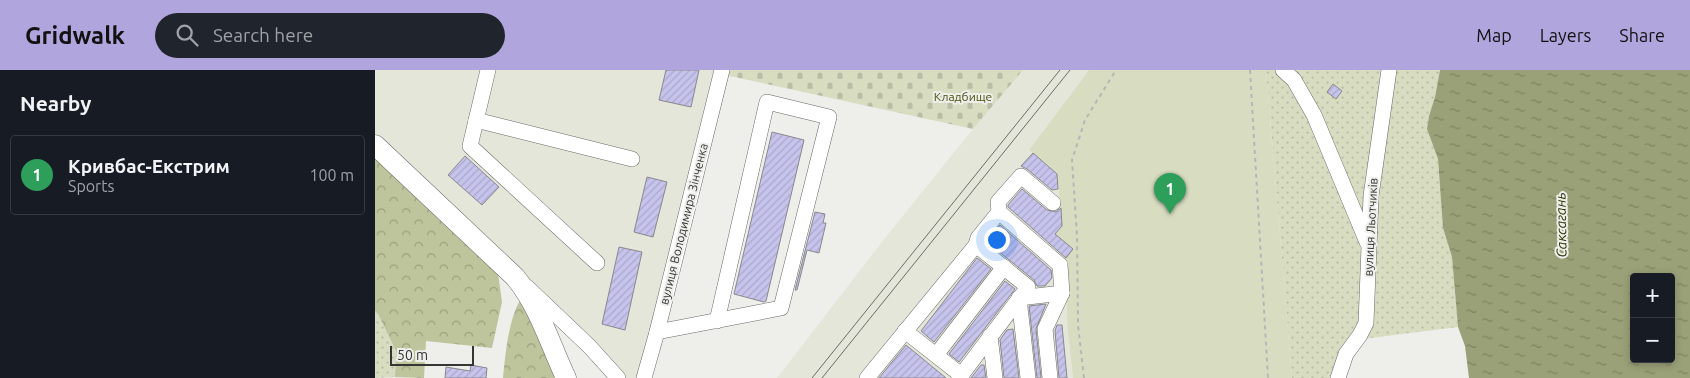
<!DOCTYPE html>
<meta charset="utf-8">
<style>
:root{--surface:#171b24;--page:#20242c;--text:#f1f3f6;--muted:#9ea1a6;--line:#363941;--accent:#b0a5dd}
body{margin:0;font-family:Ubuntu,sans-serif;background:var(--page);color:var(--text)}
.controls{position:absolute;right:15px;bottom:15px;display:grid;overflow:hidden;border-radius:5px;box-shadow:0 2px 8px #0003}
.controls button{width:45px;height:45px;display:grid;place-items:center;padding:0;border:0;border-bottom:1px solid var(--line);background:var(--surface);color:var(--text);font:25px sans-serif}
.scale{position:absolute;left:15px;bottom:12px;width:84px;box-sizing:border-box;padding-left:5px;border:2px solid #353533;border-top:0;font-size:14px;line-height:18px;white-space:nowrap;color:#353533;-webkit-text-stroke:4px #eeefeb;paint-order:stroke}
.you{position:absolute;left:621px;top:169px;width:18px;height:18px;margin:-12px;border:4px solid #fff;border-radius:50%;background:#1a73e8;box-shadow:0 0 0 8px #1a73e833}
.badge{display:grid;place-items:center;width:32px;height:32px;border-radius:50%;background:var(--accent);color:#fff;font-size:16px;font-weight:700}
.pin{position:absolute;translate:-50% -41px;filter:drop-shadow(0 1px 2px #0008)}
.pin::after{content:'';position:absolute;top:26px;width:18px;height:15px;background:inherit;clip-path:polygon(0 0,100% 0,50% 100%)}
.list{margin:0;padding:0;list-style:none}
h2{display:flex;justify-content:space-between;align-items:center;height:65px;margin:0;padding:0 20px;font-size:21px}
h2 small{font-size:16px;font-weight:400;color:var(--muted)}
.list li{display:grid;grid-template-columns:32px 1fr auto;gap:15px;align-items:center;box-sizing:border-box;height:80px;margin:0 10px 10px;padding:0 10px;border:1px solid var(--line);border-radius:5px}
.list b{display:block;font-size:19px;white-space:nowrap}
.list p{margin:0;font-size:16px;white-space:nowrap;color:var(--muted)}
.list em{font-size:16px;font-style:normal;color:var(--muted)}
.icon{flex:none;width:28px;height:28px;fill:none;stroke:currentColor;stroke-width:2;stroke-linecap:round;stroke-linejoin:round}
.map{position:relative;flex:none;width:1315px;height:308px;overflow:hidden}
header{display:flex;align-items:center;gap:30px;box-sizing:border-box;height:70px;padding:0 25px;background:var(--accent);color:#111}
header strong{font-size:24px}
nav{display:flex;gap:28px;margin-inline-start:auto;font-size:18px}
.search{width:350px;height:45px;background:var(--page);display:flex;align-items:center;gap:12px;box-sizing:border-box;padding:0 18px;border-radius:28px;color:var(--muted);font-size:19px}
main{display:flex}
aside{flex:1;background:var(--surface)}
.map>svg:first-child{display:block}
.built{fill:#e4e6da}
.grass{fill:url(#grass-dots)}
.forest{fill:url(#forest-crowns)}
.cemetery{fill:url(#cemetery-stones)}
.park{fill:#d8dcc1}
.water{fill:url(#water-ripples);fill-rule:evenodd}
.building{fill:url(#building-hatch);stroke:#88888c}
.lines{fill:none;stroke-linecap:round;stroke-linejoin:round}
.minor-casing{stroke:#696966;stroke-width:16}
.major-casing{stroke:#696966;stroke-width:21}
.path{stroke:#b6b7b3;stroke-width:2;stroke-dasharray:4 4;stroke-linecap:butt}
.minor{stroke:#fff;stroke-width:15}
.major{stroke:#fff;stroke-width:20}
.tram{stroke:#6c6c6a;stroke-width:1}
.labels{text-anchor:middle;stroke-width:4;stroke-linejoin:round;paint-order:stroke}
.park-label{font-size:12px;fill:#4d520f;stroke:#eeefeb}
.street-label{font-size:12px;fill:#353533;stroke:#eeefeb}
.water-label{font-size:14px;font-style:italic;fill:#2f3300;stroke:#eeefeb}
</style>
<header>
<strong>Gridwalk</strong>
<div class="search"><svg class="icon" aria-label="search" viewBox="0 0 24 24"><circle cx="10" cy="10" r="6"/><path d="M15 15l6 6"/></svg>Search here</div>
<nav><a>Map</a><a>Layers</a><a>Share</a></nav>
</header>
<main>
<aside>
<h2>Nearby<small></small></h2>
<ul class="list">
<li><span class="badge" style="background:#2e9e5b">1</span><div><b>Кривбас-Екстрим</b><p>Sports</p></div><em>100 m</em></li>
</ul>
</aside>
<div class="map">
<svg width="1315" height="308" viewBox="0 0 1315 308">
<defs>
<pattern id="grass-dots" width="8" height="8" patternUnits="userSpaceOnUse" patternTransform="scale(1.25)"><rect width="8" height="8" fill="#d8dcc1"/><path d="M2 2h.1M6 6h.1" fill="none" stroke="#babda6" stroke-width="1.8" stroke-linecap="round"/></pattern>
<pattern id="forest-crowns" width="20" height="18" patternUnits="userSpaceOnUse" patternTransform="scale(1.25)"><rect width="20" height="18" fill="#bec49b"/><path d="M2 6a3 3 0 1 1 6 0M12 15a3 3 0 1 1 6 0" fill="none" stroke="#9ba07f"/></pattern>
<pattern id="cemetery-stones" width="16" height="16" patternUnits="userSpaceOnUse" patternTransform="scale(1.25)"><rect width="16" height="16" fill="#d8dcc1"/><path d="M2 7V4a2 2 0 0 1 4 0v3zM10 15v-3a2 2 0 0 1 4 0v3z" fill="#babda6"/></pattern>
<pattern id="water-ripples" width="26" height="14" patternUnits="userSpaceOnUse" patternTransform="scale(1.25)"><rect width="26" height="14" fill="#9aa077"/><path d="M2 4q2-2 4 0t4 0M15 11q2-2 4 0t4 0" fill="none" stroke="#7e8362"/></pattern>
<pattern id="building-hatch" width="6" height="6" patternUnits="userSpaceOnUse" patternTransform="scale(1.25)"><rect width="6" height="6" fill="#c6c3ec"/><path d="M-1 1l2-2M0 6l6-6M5 7l2-2" fill="none" stroke="#aba8cb"/></pattern>
</defs>
<rect width="100%" height="100%" fill="#eeefeb"/>
<g class="built">
<path d="M0,0H343L269,308H243L0,75Z"/>
<path d="M648,0H714L654,80L682,104L687,156L698,179L693,218V263L698,308H402L510,168L598,59Z"/>
</g>
<g class="grass">
<path d="M891,0H1065L1060,27L1054,46L1052,59L1063,89L1068,158L1077,187L1083,257L988,269L958,308H917Z"/>
<path d="M0,241L3,244L21,281L20,307L0,308Z"/>
</g>
<g class="forest">
<path d="M0,87L123,203L127,232L117,278L51,271L49,308L20,307L21,281L3,244L0,241Z"/>
<path d="M149,225L183,308H128C130,286 134,242 149,225Z"/>
</g>
<path class="cemetery" d="M347,0H648L598,59L346,4Z"/>
<path class="park" d="M714,0H891L917,308H698L693,263L690,188L698,179L680,164L687,155L682,104L654,80Z"/>
<path class="water" d="M1065,0H1315V308H1094L1090,276L1083,257L1077,187L1068,158L1063,89L1052,59L1054,46L1060,27ZM1259,207H1296V289H1259Z"/>
<g class="building">
<path d="M291,0H324L316,37L284,30Z"/>
<path d="M958,14L967,21L961,29L952,22Z"/>
<path d="M397,62L429,70L391,231L389,232L359,224Z"/>
<path d="M658,83L682,104L683,119L677,120L652,99L646,96Z"/>
<path d="M90,86L124,117L107,135L73,105Z"/>
<path d="M272,107L292,112L278,167L259,162Z"/>
<path d="M647,119L672,140L681,142L686,138L687,156L680,164L698,179L691,188L633,137V135Z"/>
<path d="M440,142L450,144L448,153H451L444,183L432,180L422,220H420Z"/>
<path d="M625,155L676,200L677,208L670,216H662L659,210L612,172Z"/>
<path d="M244,177L267,182L250,260L227,254Z"/>
<path d="M602,188L616,199L559,272L546,261Z"/>
<path d="M630,211L640,219L584,292L574,284Z"/>
<path d="M671,234L661,259L666,308H662L654,236Z"/>
<path d="M682,255H687L692,308H684L680,261Z"/>
<path d="M638,259L644,308H629L625,270L632,260Z"/>
<path d="M531,275L571,308H504Z"/>
<path d="M96,295L112,298L111,308H70L71,297L95,301Z"/>
<path d="M606,295H609L611,308H596Z"/>
</g>
<g class="lines">
<g class="minor-casing">
<g id="minor">
<path d="M113,0L95,76L222,193"/>
<path d="M908,0L919,10L939,45L992,172"/>
<path d="M101,50L257,89"/>
<path d="M624,142L685,195L687,223L644,228L653,308"/>
<path d="M601,175L603,168L624,142L623,132L646,106L678,133"/>
<path d="M152,217L215,277L243,308"/>
<path d="M530,261L586,305L587,308"/>
<path d="M282,262L406,238L454,47L392,32L342,251"/>
<path d="M615,266L620,308"/>
<path d="M561,285L629,197"/>
<path d="M269,308L282,262L347,0"/>
<path d="M492,308L601,175L653,217L584,308"/>
<path d="M675,308L670,259L687,223"/>
<path d="M963,308L971,284L985,265L991,253L996,126L1014,0"/>
</g>
</g>
<g class="major-casing">
<path id="major" d="M0,75L140,207C164,236 175,274 191,308"/>
</g>
<g class="path">
<path d="M875,0L893,308"/>
<path d="M709,308L703,255L702,166L697,90L710,50L741,0"/>
</g>
<use href="#minor" class="minor"/>
<use href="#major" class="major"/>
<g class="tram">
<path d="M437,308L685,0"/>
<path d="M447,308L695,0"/>
</g>
</g>
<g class="labels">
<g class="park-label">
<text x="588" y="31">Кладбище</text>
</g>
<g class="street-label">
<text transform="translate(309 154) rotate(-76)" y="4">вулиця Володимира Зінченка</text>
<text transform="translate(996 157) rotate(-87)" y="4">вулиця Льотчиків</text>
</g>
<g class="water-label">
<text transform="translate(1186 155) rotate(-91)" y="5">Саксагань</text>
</g>
</g>
</svg>
<div class="controls">
<button>+</button>
<button>−</button>
</div>
<div class="scale">50 m</div>
<div class="you"></div>
<div class="pin badge" style="left:795px;top:144px;background:#2e9e5b">1</div>
</div>
</main>
